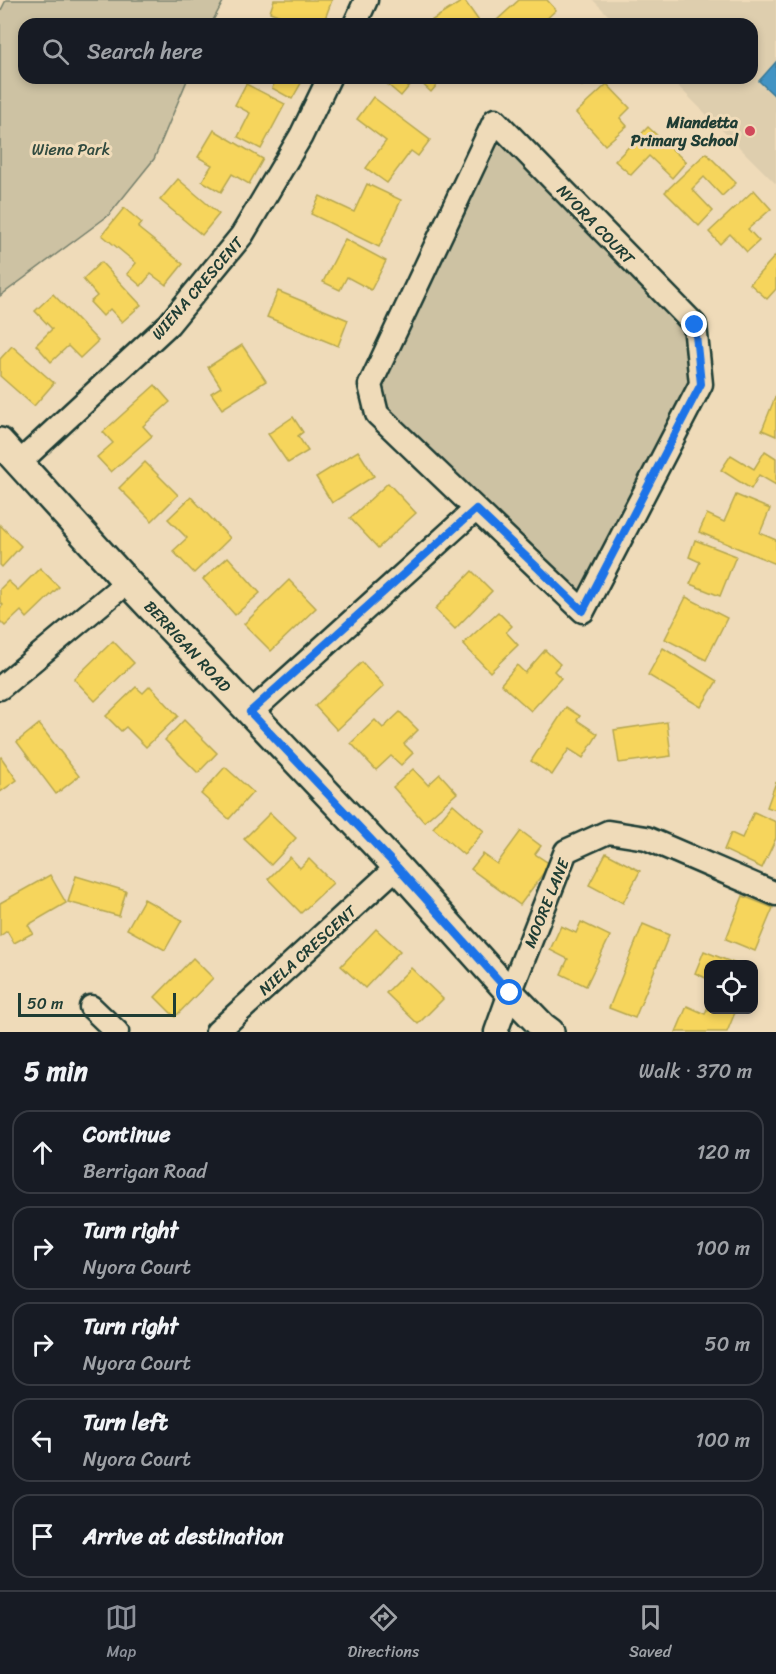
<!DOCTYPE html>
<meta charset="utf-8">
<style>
:root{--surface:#171b24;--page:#242831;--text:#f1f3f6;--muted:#9ea1a6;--line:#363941;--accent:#8c9099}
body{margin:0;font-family:Sriracha,sans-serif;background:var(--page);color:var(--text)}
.controls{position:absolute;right:18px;bottom:18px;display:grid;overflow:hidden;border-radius:12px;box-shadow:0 3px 9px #0003}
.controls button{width:54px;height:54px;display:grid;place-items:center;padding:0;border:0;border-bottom:2px solid var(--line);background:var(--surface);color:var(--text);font:30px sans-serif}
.scale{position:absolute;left:18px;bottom:15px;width:158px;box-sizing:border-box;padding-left:6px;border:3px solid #1f3d34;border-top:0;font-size:16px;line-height:21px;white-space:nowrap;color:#1f3d34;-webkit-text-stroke:4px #efdbb9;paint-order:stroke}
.stop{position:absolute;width:18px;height:18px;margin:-14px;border:4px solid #1a73e8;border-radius:50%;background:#fff}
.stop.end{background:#1a73e8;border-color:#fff;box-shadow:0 2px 6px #0008}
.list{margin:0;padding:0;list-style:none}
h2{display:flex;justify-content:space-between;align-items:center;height:78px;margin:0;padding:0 24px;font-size:26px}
h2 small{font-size:20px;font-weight:400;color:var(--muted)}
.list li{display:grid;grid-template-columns:39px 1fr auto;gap:18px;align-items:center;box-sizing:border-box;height:84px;margin:0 12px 12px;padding:0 12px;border:2px solid var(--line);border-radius:18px}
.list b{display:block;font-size:22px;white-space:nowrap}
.list p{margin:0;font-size:20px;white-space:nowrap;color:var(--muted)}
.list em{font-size:20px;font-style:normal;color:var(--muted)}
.icon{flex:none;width:33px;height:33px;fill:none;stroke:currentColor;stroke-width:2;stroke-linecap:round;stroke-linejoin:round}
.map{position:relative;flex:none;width:776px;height:1032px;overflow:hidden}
.search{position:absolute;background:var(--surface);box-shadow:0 3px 9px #0003;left:18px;right:18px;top:18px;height:66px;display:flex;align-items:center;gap:15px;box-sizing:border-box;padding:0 21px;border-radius:18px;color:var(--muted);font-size:22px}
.sheet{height:558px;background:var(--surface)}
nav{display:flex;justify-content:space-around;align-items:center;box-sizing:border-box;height:84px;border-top:2px solid var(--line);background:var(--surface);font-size:16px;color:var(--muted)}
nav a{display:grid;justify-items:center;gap:3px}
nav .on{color:var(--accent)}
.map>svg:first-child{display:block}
.built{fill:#deceae}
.green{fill:#cdc2a3;stroke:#76806c;stroke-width:1.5}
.homes{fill:#f6d55c;stroke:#b6a750;stroke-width:1.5}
.schools{fill:#4393c3;stroke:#387998;stroke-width:1.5}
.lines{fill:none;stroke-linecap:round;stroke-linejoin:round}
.minor-casing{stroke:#1f3d34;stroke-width:27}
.tertiary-casing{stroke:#1f3d34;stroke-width:32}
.minor{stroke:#efdbb9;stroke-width:22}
.tertiary{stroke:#efdbb9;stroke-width:27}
.route{stroke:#1a73e8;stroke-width:8}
.poi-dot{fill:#d1495b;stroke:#efdbb9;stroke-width:2}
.labels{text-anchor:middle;stroke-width:6;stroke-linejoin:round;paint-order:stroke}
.poi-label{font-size:16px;font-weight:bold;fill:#1f3d34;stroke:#efdbb9;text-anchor:end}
.park-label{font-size:16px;fill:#304a3f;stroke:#efdbb9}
.street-label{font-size:16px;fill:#1f3d34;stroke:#efdbb9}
</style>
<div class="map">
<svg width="776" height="1032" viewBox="0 0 776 1032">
<rect width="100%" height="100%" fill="#efdbb9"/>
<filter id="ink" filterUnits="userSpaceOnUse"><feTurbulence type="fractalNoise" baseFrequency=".0167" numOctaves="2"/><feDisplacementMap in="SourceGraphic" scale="12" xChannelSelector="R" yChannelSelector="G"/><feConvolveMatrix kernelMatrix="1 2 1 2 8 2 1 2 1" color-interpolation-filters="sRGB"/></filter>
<g filter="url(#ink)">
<path class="built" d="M593,0H776V184L670,78H752V24H617Z"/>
<g class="green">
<path d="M6,0H224L211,24H24V78H188L154,159L109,215L0,296V12Z"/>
<path d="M499,136L686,328L693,385L580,596L384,412L380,379Z"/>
</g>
<g class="homes">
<path d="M274,0H332L323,24H302L270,12Z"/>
<path d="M464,0L481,24H426Z"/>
<path d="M519,0H547L556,10L541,24H501L497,20Z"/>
<path d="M277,78H304L292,99L272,88Z"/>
<path d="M380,78H443L431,92L416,78L401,96Z"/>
<path d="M573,78H590L582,86Z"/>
<path d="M246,84L285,104L261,149L238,137L250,113L235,105Z"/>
<path d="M607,84L630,108L620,118L627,126L605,145L576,113Z"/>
<path d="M373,97L430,140L418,156L411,151L387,183L366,168L386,141L357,119Z"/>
<path d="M648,127L686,162L672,178L649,156L631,175L615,161Z"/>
<path d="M214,130L263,159L249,184L232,174L221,192L202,181L212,165L198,157Z"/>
<path d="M706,153L736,183L722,196L704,177L692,189L713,211L699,226L665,192Z"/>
<path d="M178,179L219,214L202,235L160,200Z"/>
<path d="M367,184L401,200L379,247L311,214L320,196L354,212Z"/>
<path d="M754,190L771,209L748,229L759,241L747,252L730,234L720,244L709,232Z"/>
<path d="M124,208L142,223L138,228L183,264L166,285L151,274L141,286L127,274L136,263L102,235Z"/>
<path d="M345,239L386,261L371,290L347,277L340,290L323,282Z"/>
<path d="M776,255V289L767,299L750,284Z"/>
<path d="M101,262L141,305L122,322L110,309L103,316L90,302L97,296L83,279Z"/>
<path d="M278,291L348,320L338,346L267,317Z"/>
<path d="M53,294L98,341L80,358L68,346L51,362L36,345L52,329L35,311Z"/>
<path d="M242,345L266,381L222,409L211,393L221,387L208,367Z"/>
<path d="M12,346L54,383L34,406L0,376V359Z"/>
<path d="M155,385L170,402L143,426L152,436L111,472L97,457L113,443L103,432Z"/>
<path d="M776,395V436L762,430Z"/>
<path d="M293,417L303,432L298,436L308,451L288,463L268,434Z"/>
<path d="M358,451L374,476L332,503L316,477Z"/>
<path d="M765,451L776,458V485L759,475L751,489L721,470L731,455L754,469Z"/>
<path d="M145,462L178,495L152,521L119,488Z"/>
<path d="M388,483L416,513L378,548L350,518Z"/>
<path d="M736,495L770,509L760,533L776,540V564L699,532L707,514L724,522Z"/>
<path d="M191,497L230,538L194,573L173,551L187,538L168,519Z"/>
<path d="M0,525L21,546L2,567L0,565Z"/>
<path d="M695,540L736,556L720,596L690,584L700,562L689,557Z"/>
<path d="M228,557L260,593L235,615L203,579Z"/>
<path d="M40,568L59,587L27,618L21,611L5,626L0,621V608L3,605L0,602V589L8,581L18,590Z"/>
<path d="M472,571L492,591L455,629L435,609Z"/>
<path d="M289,580L316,608L271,651L244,624Z"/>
<path d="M686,597L727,618L706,660L665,639Z"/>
<path d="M498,612L512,626L506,632L518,645L490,672L463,644Z"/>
<path d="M113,641L134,663L95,701L74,679Z"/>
<path d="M663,648L717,681L701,707L648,675Z"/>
<path d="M545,650L560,664L554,671L561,678L531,711L501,684L517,665L525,673Z"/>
<path d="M362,662L384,686L337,730L315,706Z"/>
<path d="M150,686L178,716L146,747L126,727L121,731L106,716L136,687L143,693Z"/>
<path d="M566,707L580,716L577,720L598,734L583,758L569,749L552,775L531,761Z"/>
<path d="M400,712L418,730L404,744L413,753L401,765L391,756L376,770L351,743L375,720L383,728Z"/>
<path d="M184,720L217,753L198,773L165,740Z"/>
<path d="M667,722L671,756L619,763L614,730Z"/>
<path d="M39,724L79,776L56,794L17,742Z"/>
<path d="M1,757L17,780L0,792V758Z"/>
<path d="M225,767L253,792L229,819L201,794Z"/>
<path d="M413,769L428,785L440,774L457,793L424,822L393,787Z"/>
<path d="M776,782V810L767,807Z"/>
<path d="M453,804L484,831L464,855L433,828Z"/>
<path d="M754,812L776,822V838L762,868L724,850L731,833L742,838Z"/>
<path d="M270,813L296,838L271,865L244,839Z"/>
<path d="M521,831L541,846L535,854L550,864L520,905L471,869L483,854L497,864Z"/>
<path d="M606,853L640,871L623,903L589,885Z"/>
<path d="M290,857L300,868L309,859L333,883L301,913L268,879Z"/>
<path d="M50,875L66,903L28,925L33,933L14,943L7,931L0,936V903Z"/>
<path d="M76,876L126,891L119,916L68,902Z"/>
<path d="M743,896L773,908L755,951L726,939Z"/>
<path d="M144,899L182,920L165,950L127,929Z"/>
<path d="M581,922L610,936L586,986L561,974L568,959L550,950L561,926L576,933Z"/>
<path d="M643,924L669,935L635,1018L609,1008Z"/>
<path d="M376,929L400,951L365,988L341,966Z"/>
<path d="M704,951L736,964H708V979L695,973Z"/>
<path d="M193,958L213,978L175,1017L155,997Z"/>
<path d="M411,968L443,999L418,1024L386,993Z"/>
<path d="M687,1006L705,1014L708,1006V1010H736L727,1032H676Z"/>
</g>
<path class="schools" d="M776,62V97L759,81Z"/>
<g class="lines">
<g class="minor-casing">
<g id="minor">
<path d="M355,24L366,0"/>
<path d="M19,463L169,324L242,235L301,136L329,78"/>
<path d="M0,688L127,582"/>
<path d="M250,713L476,509L377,414L370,385L495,120L695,325L701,384L583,611L476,509"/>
<path d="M91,1007L117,1032"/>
<path d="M217,1032L397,867"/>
<path d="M496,1032L510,993L566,851L608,832L646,838L776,894"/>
</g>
</g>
<g class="tertiary-casing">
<path id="tertiary" d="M0,442L127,582L397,867L510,993L542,1026L550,1032"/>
</g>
<use href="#minor" class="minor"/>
<use href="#tertiary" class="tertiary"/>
</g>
</g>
<g class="lines" filter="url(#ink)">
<path class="route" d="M510,993L397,867L250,712L476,509L583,611L701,384L695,325"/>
</g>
<circle class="poi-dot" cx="750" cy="131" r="6"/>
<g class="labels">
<g class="poi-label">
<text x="738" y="128">Miandetta<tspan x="738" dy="18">Primary School</tspan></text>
</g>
<g class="park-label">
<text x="71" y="155">Wiena Park</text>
</g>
<g class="street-label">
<text transform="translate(596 224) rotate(46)" y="6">NYORA COURT</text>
<text transform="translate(197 288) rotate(-49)" y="6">WIENA CRESCENT</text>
<text transform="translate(188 646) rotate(47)" y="6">BERRIGAN ROAD</text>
<text transform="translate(546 903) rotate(-68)" y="6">MOORE LANE</text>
<text transform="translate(307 950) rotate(-42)" y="6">NIELA CRESCENT</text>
</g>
</g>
</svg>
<div class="controls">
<button><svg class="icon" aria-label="locate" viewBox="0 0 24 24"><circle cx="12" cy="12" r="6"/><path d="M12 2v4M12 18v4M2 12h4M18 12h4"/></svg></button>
</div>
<div class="scale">50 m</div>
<div class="stop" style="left:510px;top:993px"></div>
<div class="stop end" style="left:695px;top:325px"></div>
<div class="search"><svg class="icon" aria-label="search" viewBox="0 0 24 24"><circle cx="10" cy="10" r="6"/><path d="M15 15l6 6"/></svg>Search here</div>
</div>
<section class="sheet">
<h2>5 min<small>Walk · 370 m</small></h2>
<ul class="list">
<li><svg class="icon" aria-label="ahead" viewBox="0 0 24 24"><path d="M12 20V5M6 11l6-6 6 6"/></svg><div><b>Continue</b><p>Berrigan Road</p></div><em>120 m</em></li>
<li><svg class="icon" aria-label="right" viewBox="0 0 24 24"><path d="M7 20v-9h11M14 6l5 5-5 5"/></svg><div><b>Turn right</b><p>Nyora Court</p></div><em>100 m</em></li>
<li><svg class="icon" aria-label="right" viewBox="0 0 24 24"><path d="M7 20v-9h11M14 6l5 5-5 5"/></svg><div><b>Turn right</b><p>Nyora Court</p></div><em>50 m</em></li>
<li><svg class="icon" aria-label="left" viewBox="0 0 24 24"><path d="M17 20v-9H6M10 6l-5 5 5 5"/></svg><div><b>Turn left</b><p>Nyora Court</p></div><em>100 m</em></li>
<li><svg class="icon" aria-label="arrive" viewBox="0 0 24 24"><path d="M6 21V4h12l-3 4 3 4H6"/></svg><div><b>Arrive at destination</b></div></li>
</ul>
</section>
<nav>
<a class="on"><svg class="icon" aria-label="map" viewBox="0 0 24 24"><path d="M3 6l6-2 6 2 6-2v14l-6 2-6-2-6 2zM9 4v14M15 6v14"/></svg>Map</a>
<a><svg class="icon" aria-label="directions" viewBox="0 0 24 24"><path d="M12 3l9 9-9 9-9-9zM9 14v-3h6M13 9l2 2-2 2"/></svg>Directions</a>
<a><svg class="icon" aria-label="saved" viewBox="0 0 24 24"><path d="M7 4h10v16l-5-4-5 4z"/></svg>Saved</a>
</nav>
